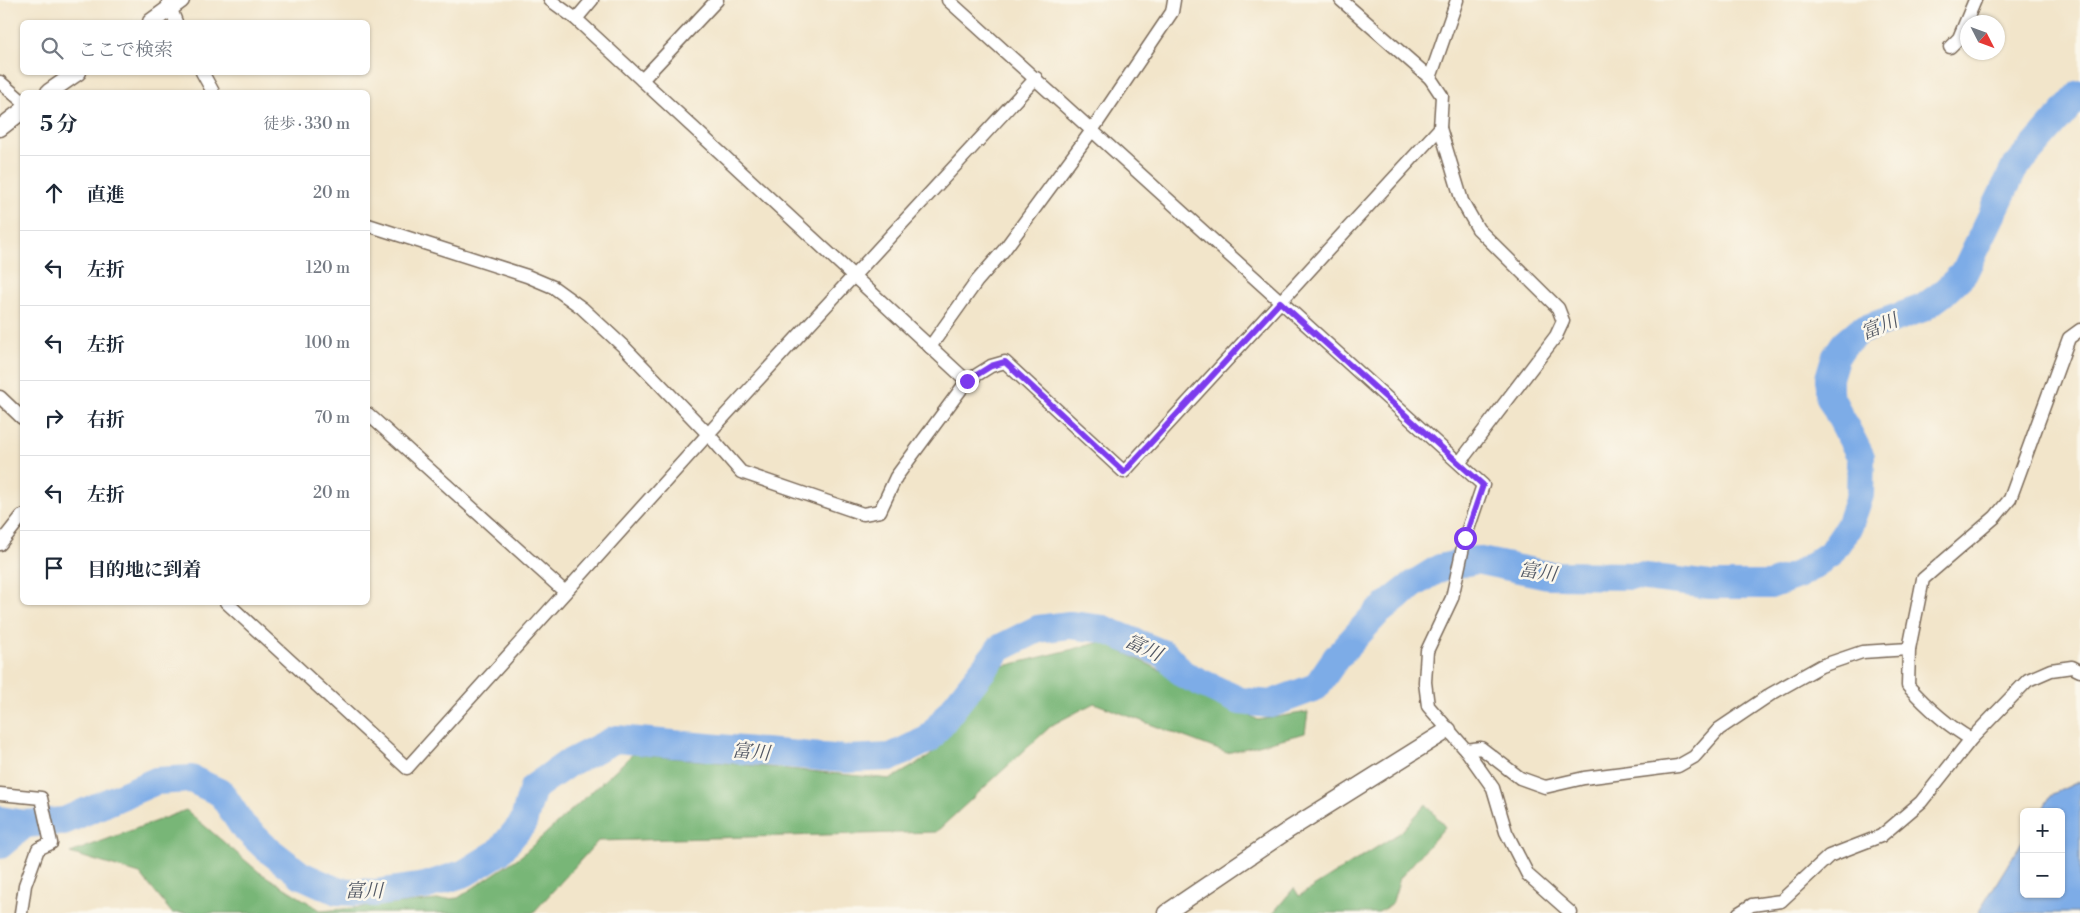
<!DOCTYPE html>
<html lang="ja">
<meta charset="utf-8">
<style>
:root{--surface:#fff;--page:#f6f6f7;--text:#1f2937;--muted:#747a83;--line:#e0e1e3}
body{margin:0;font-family:"Libre Bodoni","Noto Serif JP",serif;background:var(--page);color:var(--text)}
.controls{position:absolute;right:15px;bottom:15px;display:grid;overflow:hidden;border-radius:8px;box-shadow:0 1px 4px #0004}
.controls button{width:45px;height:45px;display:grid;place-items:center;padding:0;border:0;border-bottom:1px solid var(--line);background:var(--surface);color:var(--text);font:25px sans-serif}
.compass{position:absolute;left:1960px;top:15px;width:45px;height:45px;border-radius:50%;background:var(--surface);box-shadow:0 1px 4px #0004;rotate:132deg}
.stop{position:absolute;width:15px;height:15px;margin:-11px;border:4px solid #7c3aed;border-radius:50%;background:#fff}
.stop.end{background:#7c3aed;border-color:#fff;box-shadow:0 1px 5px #0008}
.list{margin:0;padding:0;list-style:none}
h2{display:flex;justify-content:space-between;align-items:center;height:65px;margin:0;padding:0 20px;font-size:21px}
h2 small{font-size:16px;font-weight:400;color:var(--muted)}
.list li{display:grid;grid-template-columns:32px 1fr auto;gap:15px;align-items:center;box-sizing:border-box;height:75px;padding:0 20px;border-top:1px solid var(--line)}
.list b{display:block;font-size:19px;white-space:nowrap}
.list em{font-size:16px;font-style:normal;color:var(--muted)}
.icon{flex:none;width:28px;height:28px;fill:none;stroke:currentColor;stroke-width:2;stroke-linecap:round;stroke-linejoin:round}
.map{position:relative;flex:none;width:2080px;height:913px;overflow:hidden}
.search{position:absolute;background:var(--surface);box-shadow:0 1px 4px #0004;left:20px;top:20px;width:350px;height:55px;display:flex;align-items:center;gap:12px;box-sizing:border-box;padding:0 18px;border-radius:8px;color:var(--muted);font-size:19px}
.panel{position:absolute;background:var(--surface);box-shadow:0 1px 4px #0004;left:20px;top:90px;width:350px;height:515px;border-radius:8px}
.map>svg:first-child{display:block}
.forest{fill:#78b677;stroke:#5a704a}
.water{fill:#7dace7;stroke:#5c6b82}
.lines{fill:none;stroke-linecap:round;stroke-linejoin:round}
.river{stroke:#7dace7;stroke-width:28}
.minor-casing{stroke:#7b6b5a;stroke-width:15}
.tertiary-casing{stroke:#7b6b5a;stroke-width:19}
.minor{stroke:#fff;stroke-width:12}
.tertiary{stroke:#fff;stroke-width:16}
.route{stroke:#7c3aed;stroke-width:6}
.labels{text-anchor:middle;stroke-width:5;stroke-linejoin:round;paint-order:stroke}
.water-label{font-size:19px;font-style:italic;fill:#525864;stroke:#fbf7ec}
</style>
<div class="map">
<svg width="2080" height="913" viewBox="0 0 2080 913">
<rect width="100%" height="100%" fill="#fbf7ec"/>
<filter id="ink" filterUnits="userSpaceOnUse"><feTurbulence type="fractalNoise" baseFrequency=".02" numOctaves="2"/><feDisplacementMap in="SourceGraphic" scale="10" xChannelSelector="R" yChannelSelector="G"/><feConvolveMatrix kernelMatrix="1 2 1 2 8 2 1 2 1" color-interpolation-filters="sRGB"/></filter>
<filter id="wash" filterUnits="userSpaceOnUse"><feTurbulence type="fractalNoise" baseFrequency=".0096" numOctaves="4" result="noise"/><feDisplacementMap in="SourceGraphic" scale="20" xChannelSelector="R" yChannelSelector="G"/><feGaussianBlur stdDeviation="1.12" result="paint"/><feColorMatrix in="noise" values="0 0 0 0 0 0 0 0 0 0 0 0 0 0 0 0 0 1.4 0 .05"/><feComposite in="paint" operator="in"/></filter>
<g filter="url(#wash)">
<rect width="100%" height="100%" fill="#f2e5ca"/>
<g class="forest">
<path d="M1102,642L1223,700L1258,720L1308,712L1305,733L1227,753L1094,703L1052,725L936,832L598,841L533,913H172L140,874L70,853L186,810L259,872L322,911L458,898L521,856L633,754L891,779L930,756L1000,667Z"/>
<path d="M1426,804L1445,827L1400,878L1392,904L1377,913H1273L1294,888L1299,896L1401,832Z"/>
</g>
<path class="water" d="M2080,781V913H1978L2024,838V894H2061V812H2041L2051,795Z"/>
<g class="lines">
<g class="river">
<path d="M0,820L25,824L64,821L156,781L191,779L221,793L242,825L266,848L301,875L337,891L375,893L425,886L465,873L499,852L523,823L533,788L567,764L616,739L846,759L891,757L929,739L1000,648L1038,629L1070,625L1103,629L1166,655L1183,674L1240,701L1270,704L1316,687L1336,658L1376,614L1414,584L1440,568L1476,560L1548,575L1638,576L1710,585H1770L1800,574L1830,554L1849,526L1860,495L1861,457L1829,395V378L1835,358L1844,344L1859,331L1923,308L1942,294L1964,273L2014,169L2080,94"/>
<path d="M0,845L25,824"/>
</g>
</g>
</g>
<g filter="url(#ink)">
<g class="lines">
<g class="minor-casing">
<g id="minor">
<path d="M550,0L576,19L967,381L991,366L1005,362L1124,472L1440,128L1442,96L1430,78L1457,0"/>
<path d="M948,0L1483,485L1465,538L1452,598L1427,651L1425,682L1428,706L1466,750L1493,788L1506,832L1528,875L1571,913"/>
<path d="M1341,0L1430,78"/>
<path d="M168,2L176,22"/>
<path d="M576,19L592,0"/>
<path d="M1950,47L1959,38L1975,0"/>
<path d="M202,72L213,92"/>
<path d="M642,80L717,0"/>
<path d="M0,82L22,101"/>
<path d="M1440,128L1462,201L1478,229L1558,308L1563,321L1556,336L1460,462"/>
<path d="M368,225L527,276L553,287L582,308L625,348L708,434L741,472L863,514L880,511L896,477L967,381"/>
<path d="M930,347L977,281L1004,250L1093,129L1172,12L1174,0"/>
<path d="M0,397L22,418"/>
<path d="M368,414L565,592"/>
<path d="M0,544L22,516"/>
<path d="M226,602L407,768L708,434L1036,78"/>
<path d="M1909,649L1908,686C1927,707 1946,725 1971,739"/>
<path d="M1466,750L1481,748L1520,778L1545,787L1584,778L1678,766L1694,757L1719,729L1771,694L1821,666L1862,652L1909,649L1923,579L1995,517L2010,499L2069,338L2080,330"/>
<path d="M0,794L41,798L51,843L38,849L25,885L21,913"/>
<path d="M1739,913L1752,905L1781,901L1829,856L1881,836L1921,802L1971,739L2028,680L2051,670L2072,667L2080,671"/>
</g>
</g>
<g class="tertiary-casing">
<g id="tertiary">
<path d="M151,22L181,0"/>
<path d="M49,92L78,72"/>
<path d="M0,128L22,111"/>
<path d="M1166,913L1290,829L1448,730"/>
</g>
</g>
<use href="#minor" class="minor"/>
<use href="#tertiary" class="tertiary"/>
</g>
</g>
<g class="lines" filter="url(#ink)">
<path class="route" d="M967,381L991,366L1005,362L1124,472L1280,302L1483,485L1465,538"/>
</g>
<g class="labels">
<g class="water-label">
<text transform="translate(1879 326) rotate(-23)" y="7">富川</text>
<text transform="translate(1538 571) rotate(8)" y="7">富川</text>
<text transform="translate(1144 647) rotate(25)" y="7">富川</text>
<text transform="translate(751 751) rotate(5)" y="7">富川</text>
<text x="364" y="897">富川</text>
</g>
</g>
</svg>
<div class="controls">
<button>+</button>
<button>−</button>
</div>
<svg class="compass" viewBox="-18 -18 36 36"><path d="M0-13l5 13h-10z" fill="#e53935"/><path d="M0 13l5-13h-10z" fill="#747a83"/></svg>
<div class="stop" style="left:1465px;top:538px"></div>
<div class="stop end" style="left:967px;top:381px"></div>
<div class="search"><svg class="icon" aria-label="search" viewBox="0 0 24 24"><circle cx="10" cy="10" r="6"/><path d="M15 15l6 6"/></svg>ここで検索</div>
<section class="panel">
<h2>5 分<small>徒歩 · 330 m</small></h2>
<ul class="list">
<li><svg class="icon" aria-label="ahead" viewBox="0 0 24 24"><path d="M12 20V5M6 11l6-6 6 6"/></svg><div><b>直進</b></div><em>20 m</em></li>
<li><svg class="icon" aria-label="left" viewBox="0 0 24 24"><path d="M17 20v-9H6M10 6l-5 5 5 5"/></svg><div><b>左折</b></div><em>120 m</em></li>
<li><svg class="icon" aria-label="left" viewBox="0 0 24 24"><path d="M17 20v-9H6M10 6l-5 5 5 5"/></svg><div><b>左折</b></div><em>100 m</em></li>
<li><svg class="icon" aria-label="right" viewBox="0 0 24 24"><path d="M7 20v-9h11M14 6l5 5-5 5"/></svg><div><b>右折</b></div><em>70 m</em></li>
<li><svg class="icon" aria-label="left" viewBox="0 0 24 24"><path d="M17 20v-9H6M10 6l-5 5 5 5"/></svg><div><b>左折</b></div><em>20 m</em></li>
<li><svg class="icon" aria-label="arrive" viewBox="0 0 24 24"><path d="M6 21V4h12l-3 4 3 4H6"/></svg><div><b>目的地に到着</b></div></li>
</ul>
</section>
</div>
